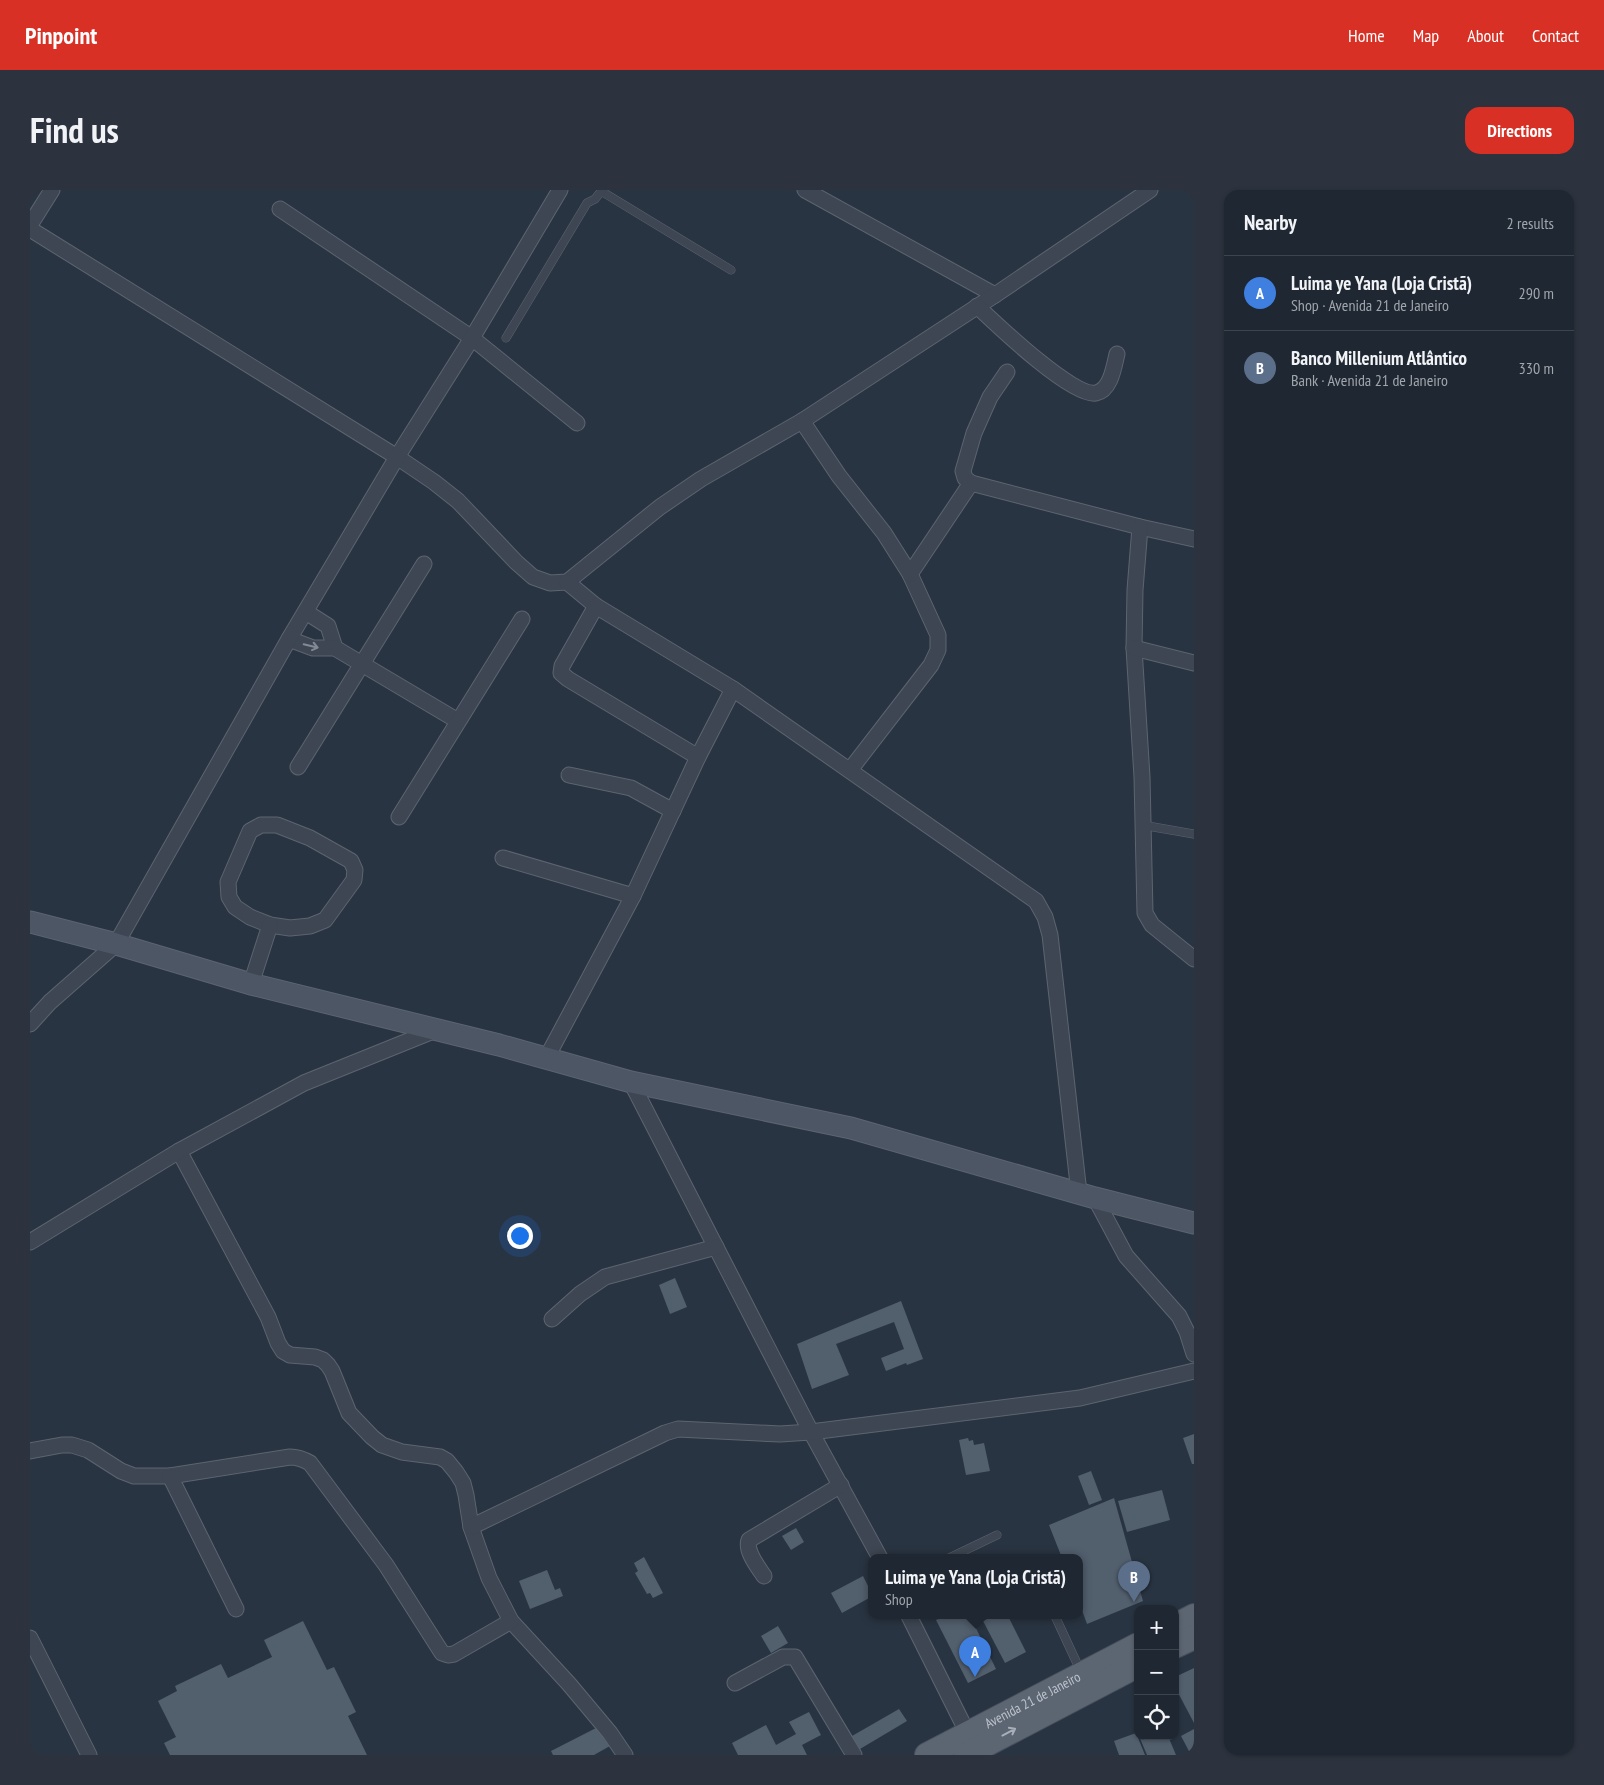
<!DOCTYPE html>
<meta charset="utf-8">
<style>
:root{--surface:#1f2732;--page:#2c333e;--text:#f1f3f6;--muted:#a1a5ac;--line:#3c444d;--accent:#d93025}
body{margin:0;font-family:"PT Sans Narrow",sans-serif;background:var(--page);color:var(--text)}
.controls{position:absolute;right:15px;bottom:15px;display:grid;overflow:hidden;border-radius:10px;box-shadow:0 1px 4px #0004}
.controls button{width:45px;height:45px;display:grid;place-items:center;padding:0;border:0;border-bottom:1px solid var(--line);background:var(--surface);color:var(--text);font:25px sans-serif}
.you{position:absolute;left:489px;top:1045px;width:18px;height:18px;margin:-12px;border:4px solid #fff;border-radius:50%;background:#1a73e8;box-shadow:0 0 0 8px #1a73e833}
.badge{display:grid;place-items:center;width:32px;height:32px;border-radius:50%;background:var(--accent);color:#fff;font-size:16px;font-weight:700}
.pin{position:absolute;translate:-50% -41px;filter:drop-shadow(0 1px 2px #0008)}
.pin::after{content:'';position:absolute;top:26px;width:18px;height:15px;background:inherit;clip-path:polygon(0 0,100% 0,50% 100%)}
.popup{position:absolute;left:838px;top:1364px;width:215px;height:65px;box-sizing:border-box;display:grid;place-content:center;border-radius:10px;background:var(--surface);filter:drop-shadow(0 1px 4px #0005);font-size:16px;white-space:nowrap;color:var(--muted)}
.popup b{font-size:19px;color:var(--text)}
.popup::after{content:'';position:absolute;left:50%;top:100%;margin-left:-10px;border:10px solid transparent;border-top-color:var(--surface)}
.list{margin:0;padding:0;list-style:none}
h2{display:flex;justify-content:space-between;align-items:center;height:65px;margin:0;padding:0 20px;font-size:21px}
h2 small{font-size:16px;font-weight:400;color:var(--muted)}
.list li{display:grid;grid-template-columns:32px 1fr auto;gap:15px;align-items:center;box-sizing:border-box;height:75px;padding:0 20px;border-top:1px solid var(--line)}
.list b{display:block;font-size:19px;white-space:nowrap}
.list p{margin:0;font-size:16px;white-space:nowrap;color:var(--muted)}
.list em{font-size:16px;font-style:normal;color:var(--muted)}
.icon{flex:none;width:28px;height:28px;fill:none;stroke:currentColor;stroke-width:2;stroke-linecap:round;stroke-linejoin:round}
.map{position:relative;flex:none;width:1164px;height:1565px;overflow:hidden;border-radius:15px}
header{display:flex;align-items:center;gap:30px;box-sizing:border-box;height:70px;padding:0 25px;background:var(--accent);color:#fff}
header strong{font-size:24px}
nav{display:flex;gap:28px;margin-inline-start:auto;font-size:18px}
.intro{display:flex;align-items:center;justify-content:space-between;box-sizing:border-box;height:120px;padding:0 30px}
h1{margin:0;font-size:35px}
.button{padding:12px 22px;border-radius:15px;background:var(--accent);color:#fff;font-size:18px;font-weight:700}
main{display:flex;gap:30px;padding:0 30px}
aside{flex:1;background:var(--surface);border-radius:15px;box-shadow:0 1px 4px #0004}
.map>svg:first-child{display:block}
.building{fill:#525f6d}
.lines{fill:none;stroke-linecap:round;stroke-linejoin:round}
.service-casing{stroke:#5c6470;stroke-width:9}
.minor-casing{stroke:#5c6470;stroke-width:17}
.secondary-casing{stroke:#5c6470;stroke-width:23}
.primary-casing{stroke:#474f5c;stroke-width:26}
.service{stroke:#3d4652;stroke-width:8}
.minor{stroke:#3d4652;stroke-width:15}
.secondary{stroke:#4c5665;stroke-width:21}
.primary{stroke:#5c6572;stroke-width:24}
.oneway{stroke:#828a95}
.oneway2{stroke:#a8afba}
.labels{text-anchor:middle;stroke-width:5;stroke-linejoin:round;paint-order:stroke}
.street-label{font-size:14px;fill:#bbc2cc;stroke:#222b38}
</style>
<header>
<strong>Pinpoint</strong>
<nav><a>Home</a><a>Map</a><a>About</a><a>Contact</a></nav>
</header>
<div class="intro"><h1>Find us</h1><a class="button">Directions</a></div>
<main>
<div class="map">
<svg width="1164" height="1565" viewBox="0 0 1164 1565">
<rect width="100%" height="100%" fill="#293442"/>
<g class="building">
<path d="M645,1088L657,1117L640,1124L629,1095Z"/>
<path d="M871,1111L893,1169L877,1175L876,1173L856,1181L851,1168L874,1159L864,1132L806,1154L819,1185L782,1199L767,1154Z"/>
<path d="M1164,1244V1274H1162L1153,1248Z"/>
<path d="M938,1248L939,1251L943,1250L944,1255L954,1253L960,1281L936,1285L929,1250Z"/>
<path d="M1061,1281L1072,1310L1059,1315L1048,1286Z"/>
<path d="M1132,1300L1140,1330L1097,1342L1088,1311Z"/>
<path d="M1084,1308L1113,1411L1057,1434L1049,1412V1368H1032L1019,1335Z"/>
<path d="M766,1338L774,1352L761,1360L752,1346Z"/>
<path d="M614,1367L633,1403L623,1408L620,1403L617,1404L605,1383L608,1381L604,1373Z"/>
<path d="M517,1380L525,1400L530,1398L533,1406L500,1419L489,1391Z"/>
<path d="M833,1386L841,1402V1407L812,1423L801,1403Z"/>
<path d="M915,1426H940L966,1479L938,1493L906,1430Z"/>
<path d="M963,1426H978L996,1462L975,1473L953,1431Z"/>
<path d="M273,1431L297,1480L304,1477L326,1522L318,1526L337,1565H140L134,1553L146,1547L128,1511L147,1501L145,1496L191,1474L198,1488L242,1467L234,1450Z"/>
<path d="M748,1436L758,1453L741,1463L731,1446Z"/>
<path d="M1164,1478V1533L1145,1497V1487Z"/>
<path d="M869,1519L877,1531L830,1559L822,1546Z"/>
<path d="M779,1522L791,1545L772,1555L777,1565H708L702,1553L736,1535L746,1555L766,1544L759,1532Z"/>
<path d="M566,1538L580,1556L564,1565H523L521,1561Z"/>
<path d="M1164,1539V1565H1161L1151,1546Z"/>
<path d="M1106,1543L1115,1565H1089L1084,1551Z"/>
<path d="M1109,1546H1138L1146,1565H1117Z"/>
</g>
<g class="lines">
<g class="service-casing">
<g id="service">
<path d="M571,1L701,80"/>
<path d="M476,148L557,13L565,9L572,0"/>
<path d="M1112,635L1164,644"/>
<path d="M919,1368L967,1345"/>
<path d="M1025,1426L1051,1482"/>
</g>
</g>
<g class="minor-casing">
<g id="minor">
<path d="M775,0L965,105"/>
<path d="M250,19L442,148L547,233"/>
<path d="M0,35L22,0"/>
<path d="M0,39L367,267L404,292L428,311L486,372L503,387L520,393L537,392L630,317L671,289L772,231L965,105L1120,0"/>
<path d="M947,116C965,133 1043,208 1066,203C1081,200 1084,176 1087,164"/>
<path d="M977,182L960,207L944,243L933,281L935,288L941,293L1110,337L1164,349"/>
<path d="M772,231L809,286L854,343L880,384L908,445V460L901,475L820,580"/>
<path d="M1110,337L1105,400L1104,458L1112,587L1115,723L1122,735L1164,769"/>
<path d="M880,384L941,293"/>
<path d="M537,392L566,416L703,499L1006,711L1015,727L1020,745L1049,1003"/>
<path d="M566,416L532,476L531,483L538,489L668,567"/>
<path d="M276,422L298,436L305,458"/>
<path d="M259,449L283,458H305L428,531"/>
<path d="M1104,458L1164,473"/>
<path d="M268,577L394,374"/>
<path d="M539,585L601,598L643,621"/>
<path d="M369,627L492,429"/>
<path d="M231,635H247L280,648L321,671L325,680L324,690L295,730L280,736L260,738L240,735L220,727L205,717L199,707L198,692L220,641Z"/>
<path d="M473,668L603,706"/>
<path d="M221,794L240,735"/>
<path d="M0,834L20,812L86,754L259,449L367,267L442,148L530,0"/>
<path d="M517,867L603,706L668,567L703,499"/>
<path d="M601,892L781,1242L850,1368"/>
<path d="M149,961L238,1127L248,1153L253,1161L260,1165L285,1167L293,1170L298,1175L302,1181L319,1223L342,1247L352,1255L372,1262L410,1267L417,1271L426,1282L433,1293L436,1305L441,1337L459,1388L481,1431L539,1494L580,1543L595,1565"/>
<path d="M1065,1008L1096,1066L1149,1126L1157,1142L1164,1164"/>
<path d="M0,1052L149,961L274,893L408,839"/>
<path d="M522,1129L550,1104L575,1087L686,1057"/>
<path d="M0,1261L32,1255H42L58,1260L91,1281L104,1286H140L260,1267C268,1267 273,1269 280,1273L356,1375L412,1463L418,1465L424,1464L481,1431"/>
<path d="M140,1286L206,1419"/>
<path d="M441,1337L635,1243L648,1239L750,1244L781,1242L1050,1208L1164,1181"/>
<path d="M734,1386C728,1377 715,1361 719,1350L811,1295"/>
<path d="M879,1426L938,1544"/>
<path d="M0,1448L59,1565"/>
<path d="M705,1493L753,1467H765L824,1565"/>
</g>
</g>
<g class="secondary-casing">
<path id="secondary" d="M0,732L86,754L221,794L469,855L601,892L821,938L1065,1008L1164,1033"/>
</g>
<g class="primary-casing">
<g id="primary">
<path d="M1145,1436L1164,1426"/>
<path d="M1145,1456L1164,1447"/>
<path id="s1" d="M897,1565L1108,1455"/>
<path d="M936,1565L1108,1475"/>
</g>
</g>
<use href="#service" class="service"/>
<use href="#minor" class="minor"/>
<use href="#secondary" class="secondary"/>
<use href="#primary" class="primary"/>
</g>
<defs><path id="oneway-shaft" d="M-6 0H5M1.5-3L5.5 0L1.5 3" fill="none" stroke-width="1.6" stroke-linecap="round" stroke-linejoin="round" transform="scale(1.25)"/></defs>
<use class="oneway" href="#oneway-shaft" transform="translate(281 456) rotate(13)"/>
<use class="oneway2" href="#oneway-shaft" transform="translate(979 1542) rotate(-28)"/>
<g class="labels">
<g class="street-label">
<text dy="5" stroke="none"><textPath href="#s1" startOffset="119">Avenida 21 de Janeiro</textPath></text>
</g>
</g>
</svg>
<div class="controls">
<button>+</button>
<button>−</button>
<button><svg class="icon" aria-label="locate" viewBox="0 0 24 24"><circle cx="12" cy="12" r="6"/><path d="M12 2v4M12 18v4M2 12h4M18 12h4"/></svg></button>
</div>
<div class="you"></div>
<div class="pin badge" style="left:945px;top:1487px;background:#3f7fe0">A</div>
<div class="popup"><b>Luima ye Yana (Loja Cristã)</b>Shop</div>
<div class="pin badge" style="left:1104px;top:1412px;background:#5c6f8a">B</div>
</div>
<aside>
<h2>Nearby<small>2 results</small></h2>
<ul class="list">
<li><span class="badge" style="background:#3f7fe0">A</span><div><b>Luima ye Yana (Loja Cristã)</b><p>Shop · Avenida 21 de Janeiro</p></div><em>290 m</em></li>
<li><span class="badge" style="background:#5c6f8a">B</span><div><b>Banco Millenium Atlântico</b><p>Bank · Avenida 21 de Janeiro</p></div><em>330 m</em></li>
</ul>
</aside>
</main>
